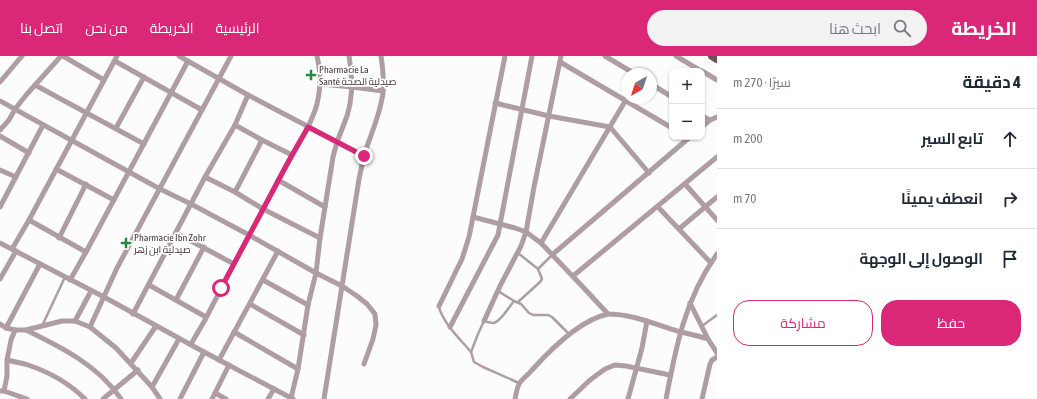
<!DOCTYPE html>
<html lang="ar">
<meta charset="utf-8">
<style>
:root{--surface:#fff;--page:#f2f2f3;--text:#1f2937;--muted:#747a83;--line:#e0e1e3;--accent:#db2777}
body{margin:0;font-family:"Asap Condensed",Cairo,sans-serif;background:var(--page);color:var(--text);direction:rtl}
.controls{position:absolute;right:12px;top:12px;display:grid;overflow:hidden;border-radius:8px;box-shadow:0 1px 3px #0004}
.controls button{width:36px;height:36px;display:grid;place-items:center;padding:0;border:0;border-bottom:1px solid var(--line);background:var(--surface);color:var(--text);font:20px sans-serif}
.compass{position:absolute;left:621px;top:12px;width:36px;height:36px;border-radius:50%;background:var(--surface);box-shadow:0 1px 3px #0004;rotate:219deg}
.stop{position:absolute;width:12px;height:12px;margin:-9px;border:3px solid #db2777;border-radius:50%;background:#fff}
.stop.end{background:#db2777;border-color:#fff;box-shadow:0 1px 4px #0008}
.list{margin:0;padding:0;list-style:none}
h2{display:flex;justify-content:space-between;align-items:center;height:52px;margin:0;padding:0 16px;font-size:17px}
h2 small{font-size:13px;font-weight:400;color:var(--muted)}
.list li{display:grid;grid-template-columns:26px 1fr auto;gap:12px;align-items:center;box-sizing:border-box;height:60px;padding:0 16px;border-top:1px solid var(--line)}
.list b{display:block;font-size:15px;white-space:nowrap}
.list em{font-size:13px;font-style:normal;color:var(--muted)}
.actions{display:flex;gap:8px;padding:12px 16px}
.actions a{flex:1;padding:9px 0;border:1px solid var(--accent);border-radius:16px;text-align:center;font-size:14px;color:var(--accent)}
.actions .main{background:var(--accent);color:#fff}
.icon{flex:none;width:22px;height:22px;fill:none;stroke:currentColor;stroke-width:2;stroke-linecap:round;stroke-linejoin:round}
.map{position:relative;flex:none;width:717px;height:343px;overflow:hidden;direction:ltr}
header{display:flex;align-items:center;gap:24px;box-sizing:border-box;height:56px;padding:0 20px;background:var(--accent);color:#fff}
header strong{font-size:19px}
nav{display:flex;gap:22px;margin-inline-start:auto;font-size:14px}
.search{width:280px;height:36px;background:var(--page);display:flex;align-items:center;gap:10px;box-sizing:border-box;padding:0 14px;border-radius:22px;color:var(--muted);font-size:15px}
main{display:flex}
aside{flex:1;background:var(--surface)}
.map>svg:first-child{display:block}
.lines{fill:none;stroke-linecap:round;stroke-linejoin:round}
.service{stroke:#ae9da2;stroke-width:2.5}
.minor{stroke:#ae9da2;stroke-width:5}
.primary{stroke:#6d5059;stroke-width:8}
.route{stroke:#db2777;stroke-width:5}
.poi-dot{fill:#258a40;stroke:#fff;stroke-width:1.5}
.labels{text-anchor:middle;stroke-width:3.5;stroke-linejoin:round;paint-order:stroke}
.poi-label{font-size:10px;fill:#46353a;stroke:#fff;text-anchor:start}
</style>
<header>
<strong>الخريطة</strong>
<div class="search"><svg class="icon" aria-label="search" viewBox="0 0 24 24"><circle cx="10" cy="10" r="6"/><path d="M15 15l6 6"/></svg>ابحث هنا</div>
<nav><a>الرئيسية</a><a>الخريطة</a><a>من نحن</a><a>اتصل بنا</a></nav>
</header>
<main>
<aside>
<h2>4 دقيقة<small>سيرًا · 270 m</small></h2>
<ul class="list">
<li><svg class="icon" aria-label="ahead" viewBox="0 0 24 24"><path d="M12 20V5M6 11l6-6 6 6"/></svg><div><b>تابع السير</b></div><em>200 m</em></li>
<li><svg class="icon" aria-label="right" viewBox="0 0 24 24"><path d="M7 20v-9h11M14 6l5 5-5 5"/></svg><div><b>انعطف يمينًا</b></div><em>70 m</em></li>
<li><svg class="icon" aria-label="arrive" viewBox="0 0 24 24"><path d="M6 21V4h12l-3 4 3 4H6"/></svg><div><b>الوصول إلى الوجهة</b></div></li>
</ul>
<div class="actions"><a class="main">حفظ</a><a>مشاركة</a></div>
</aside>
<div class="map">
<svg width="717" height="343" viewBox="0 0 717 343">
<rect width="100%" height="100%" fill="#fcfcfc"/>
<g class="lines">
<g class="service">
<path d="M538,213L552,199"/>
<path d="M498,235L514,245L521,248L529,257L533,259H548L552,261L569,278"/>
<path d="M514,245C509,251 501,265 494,267C491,267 487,266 484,265L478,278L471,296L474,306L483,311L519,327"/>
<path d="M518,246L540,226L542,223L538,213L518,197"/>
<path d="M439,251C443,267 460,283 471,296"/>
<path d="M42,270L65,221"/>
<path d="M702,270L717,259"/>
</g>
<g class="minor">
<path d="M63,0L104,24"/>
<path d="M179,0L248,39L364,100"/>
<path d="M605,0L635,18"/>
<path d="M676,0L701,15"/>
<path d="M115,5L202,54"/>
<path d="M560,6L672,72"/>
<path d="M702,15L717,24"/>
<path d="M0,26L22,0"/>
<path d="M321,28L352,31L383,35"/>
<path d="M651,28L672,41"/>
<path d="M35,29L144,88"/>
<path d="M0,45L160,133L191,148L249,179L316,217L342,230L357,240L367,248L375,258L376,269L373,283L364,308"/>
<path d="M495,47L549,60L610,71L649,117"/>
<path d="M702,60L710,64"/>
<path d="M235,69L262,84L292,99"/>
<path d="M702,71L710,64L717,61"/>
<path d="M116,72L144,21"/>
<path d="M0,74L9,64L15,53L27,38L61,0"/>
<path d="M0,80L29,97"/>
<path d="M56,113L114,144"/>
<path d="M0,114L16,121"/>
<path d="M205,121L235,136L263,153L320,182"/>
<path d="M278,124L325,151"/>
<path d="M685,128L717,164"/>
<path d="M235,136L262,84"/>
<path d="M0,151L43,69"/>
<path d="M658,151L711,207"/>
<path d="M473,161L515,172L526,176L541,187L582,230L608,258C633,258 656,269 681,276C690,278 699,280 708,283"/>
<path d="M29,164L86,196"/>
<path d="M679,173L717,141"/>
<path d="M176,177L234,208"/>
<path d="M59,182L86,128"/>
<path d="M0,187L104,241L204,296L293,343"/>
<path d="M541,187L627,42"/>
<path d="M12,193L29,164L117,0"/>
<path d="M552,199L690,81"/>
<path d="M573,220L717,101"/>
<path d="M0,223L16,195"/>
<path d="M70,224L86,196L188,5"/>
<path d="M263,224L308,249"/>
<path d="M149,229L206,261"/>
<path d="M176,244L204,191"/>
<path d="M690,247L708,283L717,297"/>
<path d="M250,248L304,279"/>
<path d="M439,250L462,203L469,181L505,0"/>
<path d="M133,258L205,121L235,69L248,39"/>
<path d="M75,265L91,235"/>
<path d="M484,265L500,230L521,190L526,176L534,131L561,0"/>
<path d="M0,268L6,272L15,274H26L62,265H75L90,271L116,292L152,331L160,343"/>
<path d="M90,271L117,212L231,0"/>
<path d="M450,271L498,179L532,0"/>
<path d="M6,272L40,208"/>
<path d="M26,274C61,291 99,310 121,343"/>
<path d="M234,276L298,313"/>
<path d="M191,288L205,264C230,215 256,167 281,119C293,96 310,73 317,48C321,30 321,18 317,0"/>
<path d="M7,304C14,306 22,307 28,309C49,316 69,327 85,343"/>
<path d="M219,304L278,195"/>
<path d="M131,307L156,270"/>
<path d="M152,331L179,283"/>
<path d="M0,335H4L27,343"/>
<path d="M4,335L7,320V304L11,284L15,274"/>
<path d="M215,337L226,343"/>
<path d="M291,342L298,313L308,249L316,217L320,182L333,101L337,86L347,60L350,48L352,31L351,15L349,0"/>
<path d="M103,343L138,314"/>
<path d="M180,343L204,296"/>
<path d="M212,343L229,309"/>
<path d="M268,343L274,333"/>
<path d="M324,343L359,123C361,115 362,107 364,99C371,78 380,59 383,37C384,24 383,12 381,0"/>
<path d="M515,343C516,338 517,332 519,328C522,323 528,319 532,314C550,294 580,264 608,258"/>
<path d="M570,343L590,324L605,313L615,309L626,310L670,319"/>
<path d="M628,343L642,292L647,265"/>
<path d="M666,343C676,290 685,243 717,198"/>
<path d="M702,343L710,308L712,304L717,301"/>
</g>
<path class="primary" d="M712,0L717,3"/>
</g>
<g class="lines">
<path class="route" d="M221,232L292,99L308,71L364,100"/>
</g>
<g class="poi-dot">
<path d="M309 13h4v4h4v4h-4v4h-4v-4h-4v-4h4z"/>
<path d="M124 181h4v4h4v4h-4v4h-4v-4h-4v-4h4z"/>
</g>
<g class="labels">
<g class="poi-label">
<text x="319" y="17">Pharmacie La<tspan x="319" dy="12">Santé صيدلية الصحة</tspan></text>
<text x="134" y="185">Pharmacie Ibn Zohr<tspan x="134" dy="12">صيدلية ابن زهر</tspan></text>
</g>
</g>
</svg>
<div class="controls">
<button>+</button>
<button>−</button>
</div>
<svg class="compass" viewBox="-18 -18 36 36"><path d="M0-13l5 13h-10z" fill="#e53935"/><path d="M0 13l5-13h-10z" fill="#747a83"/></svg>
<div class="stop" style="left:221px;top:232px"></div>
<div class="stop end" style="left:364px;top:100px"></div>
</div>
</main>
